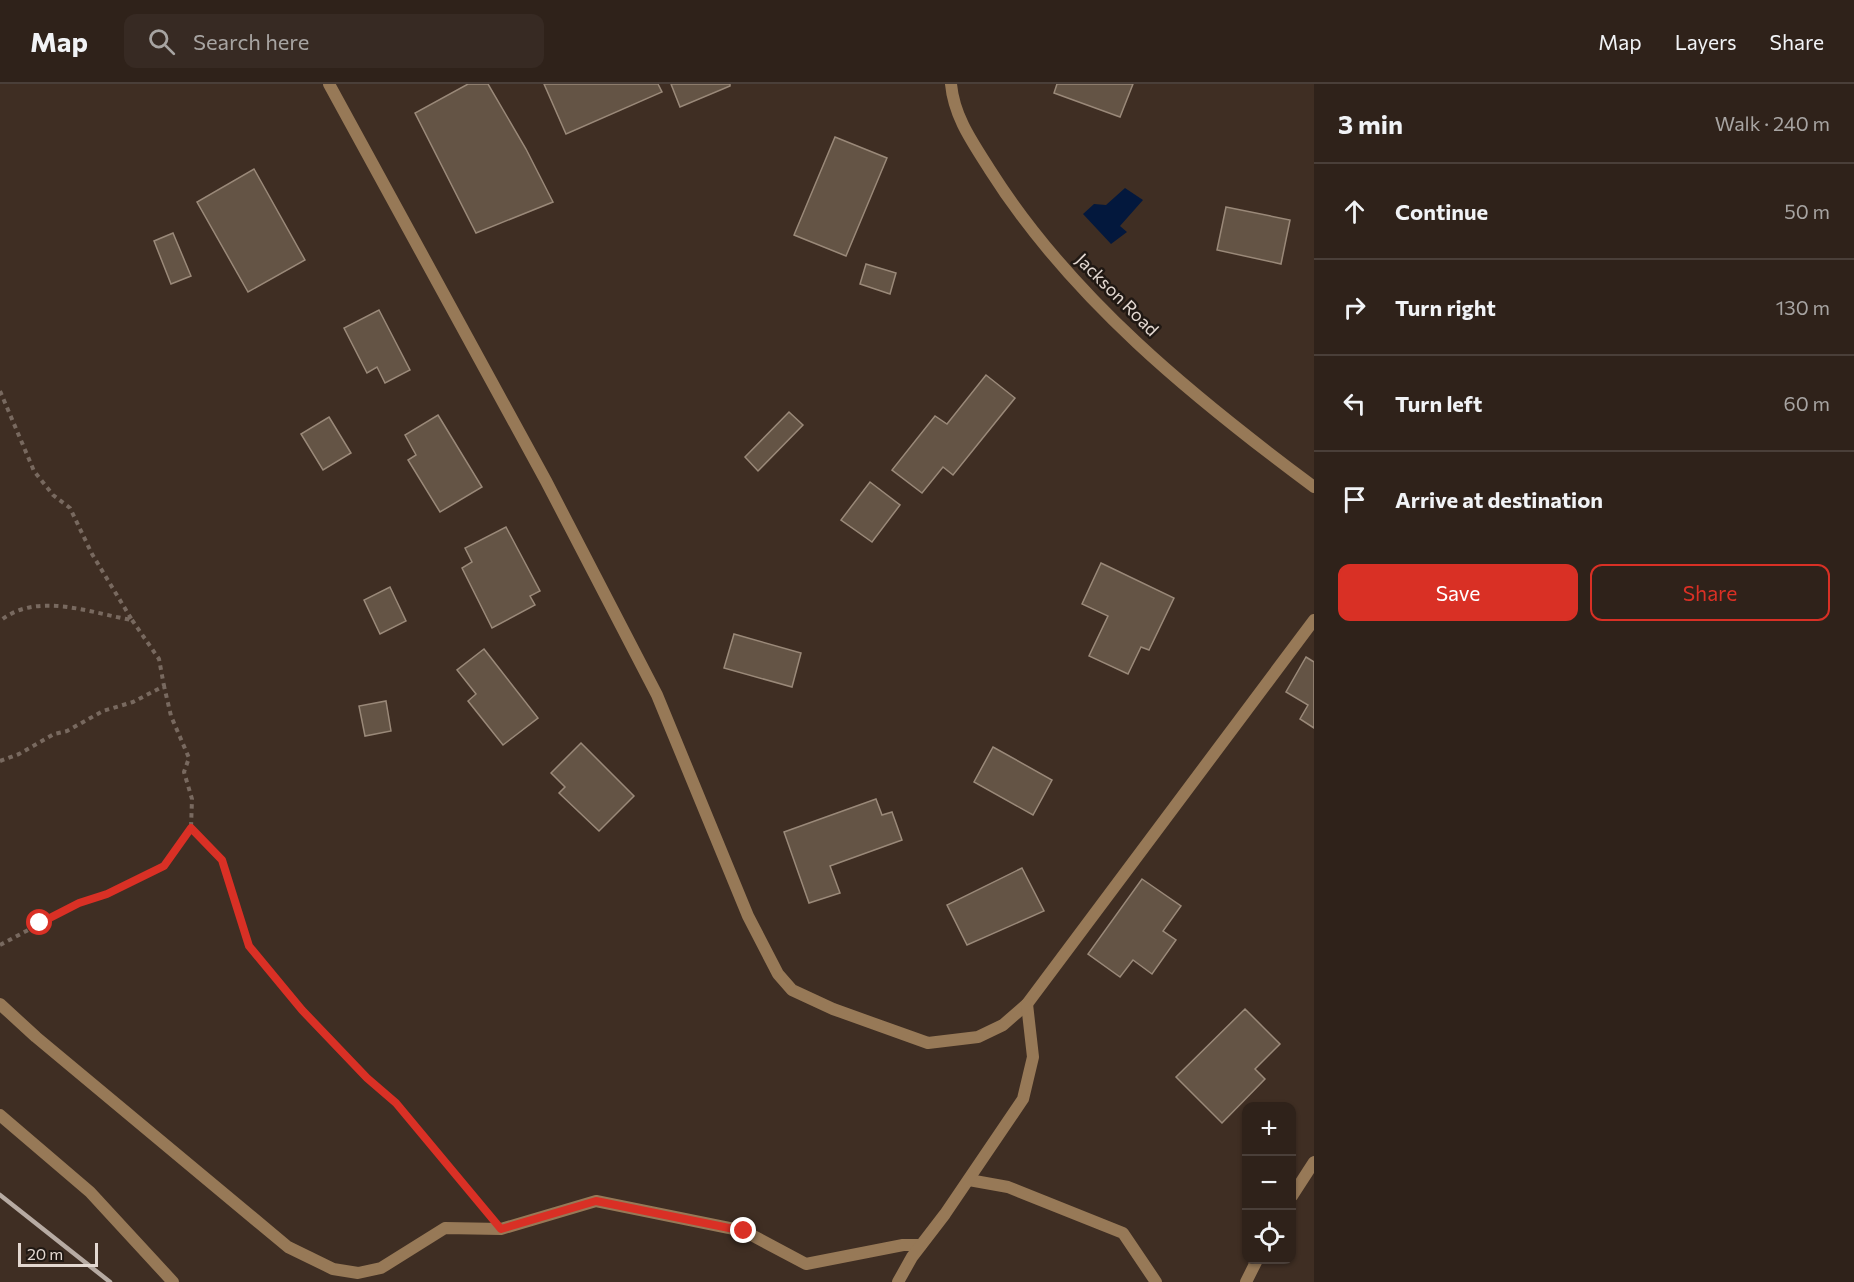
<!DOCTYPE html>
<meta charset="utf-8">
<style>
:root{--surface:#2f221a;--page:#372a23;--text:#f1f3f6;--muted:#a7a4a2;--line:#4a3f39;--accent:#d93025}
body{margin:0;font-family:Commissioner,sans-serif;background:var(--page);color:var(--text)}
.controls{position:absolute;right:18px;bottom:18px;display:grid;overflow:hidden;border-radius:12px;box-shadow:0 2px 4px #0004}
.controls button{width:54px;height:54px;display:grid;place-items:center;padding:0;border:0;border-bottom:2px solid var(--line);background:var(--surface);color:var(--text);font:30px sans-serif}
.scale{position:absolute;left:18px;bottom:15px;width:80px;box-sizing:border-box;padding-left:6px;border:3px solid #e3d8d1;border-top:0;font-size:16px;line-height:21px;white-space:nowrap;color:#e3d8d1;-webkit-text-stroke:4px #201813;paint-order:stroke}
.stop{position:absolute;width:18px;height:18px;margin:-14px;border:4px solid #d93025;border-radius:50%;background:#fff}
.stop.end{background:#d93025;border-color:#fff;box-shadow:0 2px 6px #0008}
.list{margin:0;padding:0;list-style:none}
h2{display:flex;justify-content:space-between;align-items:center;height:78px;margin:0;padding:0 24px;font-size:26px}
h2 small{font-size:20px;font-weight:400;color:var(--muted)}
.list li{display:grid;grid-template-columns:39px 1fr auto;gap:18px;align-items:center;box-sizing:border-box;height:96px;padding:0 24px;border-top:2px solid var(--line)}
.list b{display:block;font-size:22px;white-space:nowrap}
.list em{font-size:20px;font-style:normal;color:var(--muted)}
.actions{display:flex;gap:12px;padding:18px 24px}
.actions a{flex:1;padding:14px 0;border:2px solid var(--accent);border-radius:12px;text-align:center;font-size:21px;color:var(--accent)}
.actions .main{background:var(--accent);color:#fff}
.icon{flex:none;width:33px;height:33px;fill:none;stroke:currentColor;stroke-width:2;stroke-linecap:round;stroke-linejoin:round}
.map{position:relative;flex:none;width:1314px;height:1198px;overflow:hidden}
header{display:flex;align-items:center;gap:36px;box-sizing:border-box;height:84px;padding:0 30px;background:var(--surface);border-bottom:2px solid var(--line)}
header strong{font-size:28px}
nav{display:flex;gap:33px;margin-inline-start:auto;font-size:21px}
.search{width:420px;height:54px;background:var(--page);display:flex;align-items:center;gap:15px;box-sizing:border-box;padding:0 21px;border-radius:12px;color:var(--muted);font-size:22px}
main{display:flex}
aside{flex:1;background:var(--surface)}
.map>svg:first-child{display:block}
.water{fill:#03183d}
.building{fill:#645445;stroke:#9a8979;stroke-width:1.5}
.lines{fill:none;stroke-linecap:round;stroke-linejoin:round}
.path{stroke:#78695f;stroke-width:4;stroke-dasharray:4.5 4.5;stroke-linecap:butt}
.street{stroke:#977957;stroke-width:12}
.rail{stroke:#b7aba3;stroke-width:4.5}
.route{stroke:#d93025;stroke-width:8}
.labels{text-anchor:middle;stroke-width:5;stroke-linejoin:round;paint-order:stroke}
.street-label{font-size:18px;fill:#e3d8d1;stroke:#201813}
</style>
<header>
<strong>Map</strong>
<div class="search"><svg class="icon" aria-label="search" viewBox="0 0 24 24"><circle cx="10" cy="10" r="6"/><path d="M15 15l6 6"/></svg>Search here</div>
<nav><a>Map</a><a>Layers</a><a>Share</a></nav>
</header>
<main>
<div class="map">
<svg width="1314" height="1198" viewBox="0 0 1314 1198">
<rect width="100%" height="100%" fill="#3f2e23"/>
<path class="water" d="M1125,104L1143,116L1120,142L1127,148L1111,160L1083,130L1094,120L1106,121Z"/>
<g class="building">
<path d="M468,0H488L526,65L553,118L476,149L415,29Z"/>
<path d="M544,0H658L662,8L566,50Z"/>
<path d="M671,0H730V2L680,23Z"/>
<path d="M1057,0H1133L1120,33L1054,9Z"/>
<path d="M835,53L887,74L846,172L794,151Z"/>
<path d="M254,85L305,176L248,208L197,118Z"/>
<path d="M1226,123L1290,136L1281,180L1217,166Z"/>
<path d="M173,149L191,192L171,200L154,157Z"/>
<path d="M866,180L896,189L890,210L860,200Z"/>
<path d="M379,226L410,286L385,299L377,283L367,289L344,244Z"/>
<path d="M986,291L1015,314L953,391L943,383L922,409L892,386L935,332L947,340Z"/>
<path d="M789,328L803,341L758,387L745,373Z"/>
<path d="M438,331L482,403L440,428L408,376L416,371L405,351Z"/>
<path d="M329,333L351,369L323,386L301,350Z"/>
<path d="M870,398L900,421L872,458L841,436Z"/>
<path d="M506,443L540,507L530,512L535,521L492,544L462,484L472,478L465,464Z"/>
<path d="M1101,479L1174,514L1149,566L1141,563L1128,590L1089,572L1108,532L1082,520Z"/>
<path d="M390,503L406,537L380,550L364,516Z"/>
<path d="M734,550L801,569L792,603L724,584Z"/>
<path d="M484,565L538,634L503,661L468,617L476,610L457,586Z"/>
<path d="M1306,573L1314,578V644L1300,635L1308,621L1286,608Z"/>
<path d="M386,617L391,647L365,652L359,622Z"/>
<path d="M581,659L634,712L599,747L559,709L565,703L551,689Z"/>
<path d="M993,663L1052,696L1033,731L974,698Z"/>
<path d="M876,715L882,731L892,728L902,756L830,782L840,809L809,819L784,748Z"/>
<path d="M1022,784L1044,827L967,861L947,821Z"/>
<path d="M1142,795L1181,822L1163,847L1176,856L1152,890L1133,876L1120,893L1088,870Z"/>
<path d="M1245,925L1280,960L1255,985L1265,995L1222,1039L1176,993Z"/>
</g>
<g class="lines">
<g class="path">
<path d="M0,307L34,387L53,411L70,424L92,470L132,536C90,529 37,507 0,537"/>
<path d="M132,536L159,575L164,602"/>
<path d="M0,677L19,670L54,650L67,647L103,627L133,618L164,602L171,632L189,674L184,688L192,715L191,744"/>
<path d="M0,861L79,819L107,811L164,782L191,744L222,776L249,863L302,926L367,994L396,1019L485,1126"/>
</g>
<g class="street">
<path d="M329,0L546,397L657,611L748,832L778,890L792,906L833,925L928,959L978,953L1003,941L1027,920L1314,536"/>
<path d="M951,0C954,33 973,59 990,86C1071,214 1193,313 1314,403"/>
<path d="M0,920L36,953L288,1163L333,1185L358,1189L381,1184L445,1144L501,1145L596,1117L744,1147L806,1180L903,1161H921"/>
<path d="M0,1031L90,1108L173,1198"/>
<path d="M969,1096L1008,1103L1123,1149L1156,1198"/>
<path d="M1292,1112L1314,1078"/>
<path d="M898,1198L912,1173L945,1130L1023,1015L1033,973L1027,920"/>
<path d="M1246,1198L1257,1176"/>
</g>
<path class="rail" d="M0,1111L110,1198"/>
</g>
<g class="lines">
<path class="route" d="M40,839L79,819L107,810L164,782L191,744L222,776L249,862L302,926L367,994L396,1019L501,1145L596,1117L744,1147"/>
</g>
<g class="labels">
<g class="street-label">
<text transform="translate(1117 211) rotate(45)" y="6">Jackson Road</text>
</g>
</g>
</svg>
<div class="controls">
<button>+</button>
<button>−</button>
<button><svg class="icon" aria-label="locate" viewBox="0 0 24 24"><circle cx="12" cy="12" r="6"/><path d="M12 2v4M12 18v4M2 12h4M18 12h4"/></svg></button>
</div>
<div class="scale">20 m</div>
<div class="stop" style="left:40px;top:839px"></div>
<div class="stop end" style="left:744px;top:1147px"></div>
</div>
<aside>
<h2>3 min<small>Walk · 240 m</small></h2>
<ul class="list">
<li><svg class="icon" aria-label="ahead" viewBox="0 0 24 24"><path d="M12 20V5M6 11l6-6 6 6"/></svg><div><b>Continue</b></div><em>50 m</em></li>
<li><svg class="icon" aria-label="right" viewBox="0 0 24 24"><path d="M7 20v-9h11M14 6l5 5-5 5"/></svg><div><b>Turn right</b></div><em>130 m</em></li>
<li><svg class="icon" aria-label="left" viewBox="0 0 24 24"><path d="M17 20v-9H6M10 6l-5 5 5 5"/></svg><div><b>Turn left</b></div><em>60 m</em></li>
<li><svg class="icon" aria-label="arrive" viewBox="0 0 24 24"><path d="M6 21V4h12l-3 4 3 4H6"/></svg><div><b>Arrive at destination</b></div></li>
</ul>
<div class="actions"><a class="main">Save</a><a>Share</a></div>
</aside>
</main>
